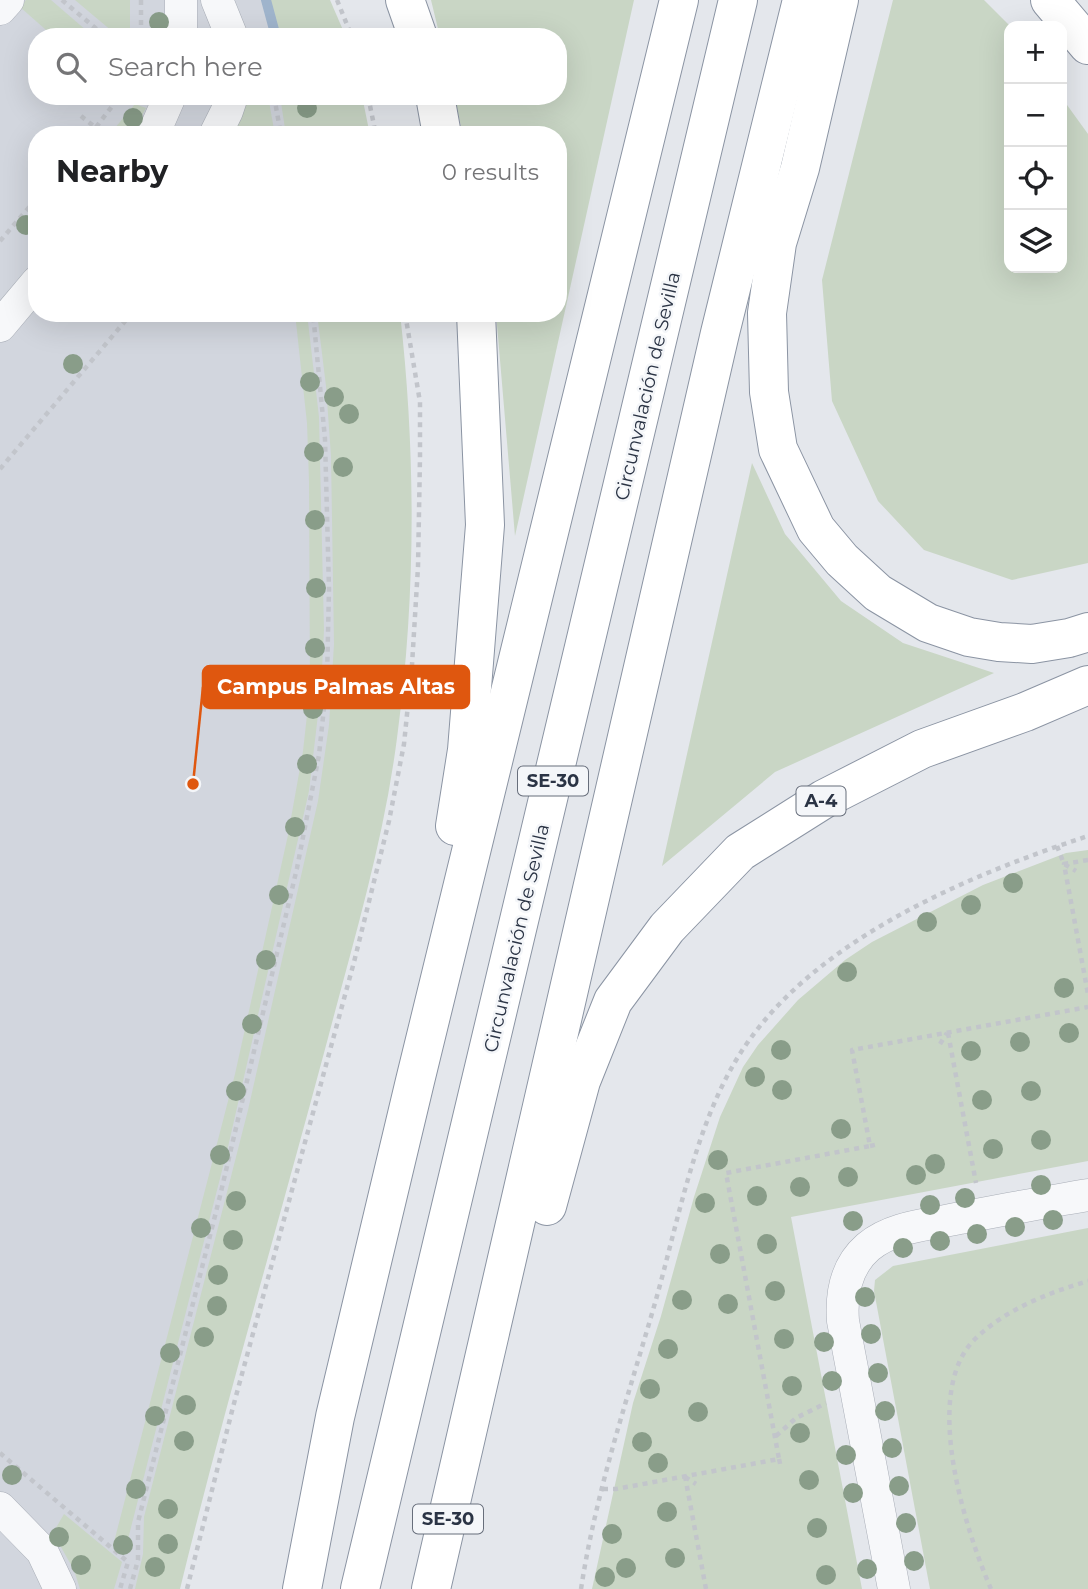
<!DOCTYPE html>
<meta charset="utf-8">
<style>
:root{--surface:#fff;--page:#f2f2f2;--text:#202124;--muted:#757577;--line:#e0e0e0}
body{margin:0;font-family:Montserrat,sans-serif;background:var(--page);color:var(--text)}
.controls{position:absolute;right:21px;top:21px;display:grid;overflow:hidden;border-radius:14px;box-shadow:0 7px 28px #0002}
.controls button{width:63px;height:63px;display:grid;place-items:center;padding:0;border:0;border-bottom:2px solid var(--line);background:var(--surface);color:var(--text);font:35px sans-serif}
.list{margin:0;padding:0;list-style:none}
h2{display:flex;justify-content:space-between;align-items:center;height:91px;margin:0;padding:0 28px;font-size:30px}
h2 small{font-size:23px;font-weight:400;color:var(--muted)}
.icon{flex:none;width:38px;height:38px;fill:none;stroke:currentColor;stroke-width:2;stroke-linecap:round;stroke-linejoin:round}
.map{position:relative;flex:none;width:1088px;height:1589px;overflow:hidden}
.search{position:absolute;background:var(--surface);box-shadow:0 7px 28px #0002;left:28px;top:28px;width:539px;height:77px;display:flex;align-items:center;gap:18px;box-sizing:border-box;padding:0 24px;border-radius:28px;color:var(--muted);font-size:26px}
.panel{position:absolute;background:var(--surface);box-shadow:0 7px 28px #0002;left:28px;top:126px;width:539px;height:196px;border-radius:28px}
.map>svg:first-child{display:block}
.built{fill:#d2d6de}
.green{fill:#c9d6c5}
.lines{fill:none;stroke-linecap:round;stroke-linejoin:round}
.stream{stroke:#9fb4cc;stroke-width:10}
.minor-casing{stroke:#a9aeb7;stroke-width:33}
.highway-casing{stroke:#8b94a3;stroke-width:40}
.path{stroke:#c2c5cb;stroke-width:4.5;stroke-dasharray:5 5;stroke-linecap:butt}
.minor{stroke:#f7f8fa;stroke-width:32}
.highway{stroke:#fff;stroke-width:38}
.tree{fill:#899d89}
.labels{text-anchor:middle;stroke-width:5;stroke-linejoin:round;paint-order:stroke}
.shield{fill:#f4f6f9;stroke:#676e7b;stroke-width:2}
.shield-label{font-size:18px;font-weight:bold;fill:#2b3445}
.street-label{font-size:19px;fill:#2b3445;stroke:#f4f6f9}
.leader{fill:none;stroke:#df570f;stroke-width:2.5}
.callout-dot{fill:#df570f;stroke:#f4f6f9;stroke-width:2.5}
.callout{fill:#df570f;stroke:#df570f;stroke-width:2.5}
.callout-label{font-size:21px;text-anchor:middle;font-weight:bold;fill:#fff}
</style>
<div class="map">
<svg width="1088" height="1589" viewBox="0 0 1088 1589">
<rect width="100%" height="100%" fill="#e4e7ec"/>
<path class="built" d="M0,0H291L314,37H37V96H350L363,135H37V313H396L401,366L174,1589H0Z"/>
<g class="green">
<path d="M26,0H51L94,37H54L20,7Z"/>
<path d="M75,0H130V37H119Z"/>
<path d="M270,0H330L346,37H280Z"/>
<path d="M431,0H634L515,536L496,313H558V135H463L454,96H558V37H440Z"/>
<path d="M893,0H984L1010,26L1009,268H1062V98L1088,134V563L1012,580L924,550L878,501L832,401L822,280Z"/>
<path d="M245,96H268L275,135H230Z"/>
<path d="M280,96H362L370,135H286Z"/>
<path d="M135,104L146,108L132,135H109Z"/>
<path d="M295,313H307L319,417L324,630L321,689L309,791L228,1147L125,1551L114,1542L235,1074L288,835L303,751L310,688L309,481L307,423Z"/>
<path d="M317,313H400C416,454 416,598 397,738C384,840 354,939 328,1038C279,1222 225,1404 180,1589H135L143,1554L144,1517L248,1110L318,801L329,725L334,644L331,456L326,386Z"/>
<path d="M752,463L785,534L841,601L903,643L994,673L775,772L662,866Z"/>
<path d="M1088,850V1161L791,1217L862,1589H592L633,1403L661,1316L694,1197L720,1117L743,1067L758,1045L798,1000L845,960L872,942L983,885L1066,853Z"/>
<path d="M1088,1228V1589H930L874,1291L875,1280L893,1266Z"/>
<path d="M64,1514L122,1562L114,1589H80L74,1570L53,1533Z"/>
</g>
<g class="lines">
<path class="stream" d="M266,0L276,37"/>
<g class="minor-casing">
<g id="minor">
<path d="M217,0L232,37"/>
<path d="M0,9L8,0"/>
<path d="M181,37V0"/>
<path d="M153,135L170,96"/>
<path d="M215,135L227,111L232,96"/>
<path d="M0,326L37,282"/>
<path d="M0,1508L42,1551L60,1589"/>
<path d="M894,1589L843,1321C841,1294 846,1266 868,1247C893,1226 929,1225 960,1218C1003,1210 1045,1202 1088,1195"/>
</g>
</g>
<g class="highway-casing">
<g id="highway">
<path d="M405,0L418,37"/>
<path d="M839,0L800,168L777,243L767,313L769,392L778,449L816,529L842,560L878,593L928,623L969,637L999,642L1032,644L1069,638L1088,632"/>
<path d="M1050,0L1088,45"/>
<path d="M435,96L442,135"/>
<path d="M455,826L467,750L485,525L476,313"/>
<path d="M547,1206L581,1081L613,1001L667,928L740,852L824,799L922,749L1025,712L1088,685"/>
<path d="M302,1589L335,1417L415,1081L679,0"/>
<path d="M360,1589L738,0"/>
<path d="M431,1589L720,333L802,0"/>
</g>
</g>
<g class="path">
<path d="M62,0L106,37"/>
<path d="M141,0V37"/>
<path d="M337,0L352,37"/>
<path d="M274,96L281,135"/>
<path d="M368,96L376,135"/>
<path d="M81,116L96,128"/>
<path d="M90,135L120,96"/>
<path d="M33,173L37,176"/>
<path d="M0,241L37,198"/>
<path d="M0,469L132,313"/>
<path d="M1057,846L1064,864L1076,871"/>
<path d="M1088,860L1064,864L1088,994"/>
<path d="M948,1033L976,1183"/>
<path d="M940,1044L947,1033"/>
<path d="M870,1146L879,1144"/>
<path d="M776,1436L796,1418L826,1403"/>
<path d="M0,1453L128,1562L120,1589"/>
<path d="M779,1459L781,1468"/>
<path d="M685,1476L706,1589"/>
<path d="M685,1477L696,1484"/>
<path d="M603,1489H616L779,1459L726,1173L870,1146L852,1050L1088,1007"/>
<path d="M130,1589L138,1560V1522L220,1196L297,868L319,755L327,679L329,589L325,439L313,313"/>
<path d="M187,1589L233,1407L354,962L389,821L404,744L412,665L418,567L420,457V402L405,313"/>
<path d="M581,1589C596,1491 628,1397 655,1303C677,1226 694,1131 735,1062C804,944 963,877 1088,836"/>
<path d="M991,1589C965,1529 921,1392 975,1339C1006,1309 1048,1293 1088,1281"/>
</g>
<use href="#minor" class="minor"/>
<use href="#highway" class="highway"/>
</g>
<g class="tree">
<circle cx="159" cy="22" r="10"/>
<circle cx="307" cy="108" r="10"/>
<circle cx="133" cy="118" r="10"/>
<circle cx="26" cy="225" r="10"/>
<circle cx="73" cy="364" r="10"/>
<circle cx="310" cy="382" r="10"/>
<circle cx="334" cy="397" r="10"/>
<circle cx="349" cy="414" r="10"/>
<circle cx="314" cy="452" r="10"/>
<circle cx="343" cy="467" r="10"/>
<circle cx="315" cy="520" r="10"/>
<circle cx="316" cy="588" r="10"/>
<circle cx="315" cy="648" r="10"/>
<circle cx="313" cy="709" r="10"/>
<circle cx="307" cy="764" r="10"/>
<circle cx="295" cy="827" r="10"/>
<circle cx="1013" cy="883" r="10"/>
<circle cx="279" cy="895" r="10"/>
<circle cx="971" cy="905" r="10"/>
<circle cx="927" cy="922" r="10"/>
<circle cx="266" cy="960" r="10"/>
<circle cx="847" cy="972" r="10"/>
<circle cx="1064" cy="988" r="10"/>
<circle cx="252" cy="1024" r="10"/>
<circle cx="1069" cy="1033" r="10"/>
<circle cx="1020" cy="1042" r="10"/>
<circle cx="781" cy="1050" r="10"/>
<circle cx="971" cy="1051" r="10"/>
<circle cx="755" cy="1077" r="10"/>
<circle cx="782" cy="1090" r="10"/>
<circle cx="236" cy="1091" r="10"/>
<circle cx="1031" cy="1091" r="10"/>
<circle cx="982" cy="1100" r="10"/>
<circle cx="841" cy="1129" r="10"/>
<circle cx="1041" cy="1140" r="10"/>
<circle cx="993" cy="1149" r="10"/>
<circle cx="220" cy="1155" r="10"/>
<circle cx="718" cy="1160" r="10"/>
<circle cx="935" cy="1164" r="10"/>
<circle cx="916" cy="1175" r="10"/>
<circle cx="848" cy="1177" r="10"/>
<circle cx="1041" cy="1185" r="10"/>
<circle cx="800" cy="1187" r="10"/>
<circle cx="757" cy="1196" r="10"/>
<circle cx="965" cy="1198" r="10"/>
<circle cx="236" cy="1201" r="10"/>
<circle cx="705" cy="1203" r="10"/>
<circle cx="930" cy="1205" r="10"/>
<circle cx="1053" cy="1220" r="10"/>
<circle cx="853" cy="1221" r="10"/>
<circle cx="1015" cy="1227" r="10"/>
<circle cx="201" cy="1228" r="10"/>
<circle cx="977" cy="1234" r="10"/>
<circle cx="233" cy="1240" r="10"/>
<circle cx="940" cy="1241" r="10"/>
<circle cx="767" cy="1244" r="10"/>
<circle cx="903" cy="1248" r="10"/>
<circle cx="720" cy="1254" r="10"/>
<circle cx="218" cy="1275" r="10"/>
<circle cx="775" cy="1291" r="10"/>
<circle cx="865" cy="1297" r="10"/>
<circle cx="682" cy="1300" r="10"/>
<circle cx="728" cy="1304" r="10"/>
<circle cx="217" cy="1306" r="10"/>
<circle cx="871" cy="1334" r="10"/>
<circle cx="204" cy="1337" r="10"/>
<circle cx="784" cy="1339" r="10"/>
<circle cx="824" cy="1342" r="10"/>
<circle cx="668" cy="1349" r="10"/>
<circle cx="170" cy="1353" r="10"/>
<circle cx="878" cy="1373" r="10"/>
<circle cx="832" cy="1381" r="10"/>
<circle cx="792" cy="1386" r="10"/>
<circle cx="650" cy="1389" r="10"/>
<circle cx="186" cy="1405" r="10"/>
<circle cx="885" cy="1411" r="10"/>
<circle cx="698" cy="1412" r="10"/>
<circle cx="155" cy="1416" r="10"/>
<circle cx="800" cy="1433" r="10"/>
<circle cx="184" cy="1441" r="10"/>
<circle cx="642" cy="1442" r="10"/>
<circle cx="892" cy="1448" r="10"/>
<circle cx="846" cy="1455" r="10"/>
<circle cx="658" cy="1463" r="10"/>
<circle cx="12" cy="1475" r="10"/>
<circle cx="809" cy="1480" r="10"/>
<circle cx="899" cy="1486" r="10"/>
<circle cx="136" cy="1489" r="10"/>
<circle cx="853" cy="1493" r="10"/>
<circle cx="168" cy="1509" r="10"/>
<circle cx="667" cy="1512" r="10"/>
<circle cx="906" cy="1523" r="10"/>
<circle cx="817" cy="1528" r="10"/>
<circle cx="612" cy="1534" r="10"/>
<circle cx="59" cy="1537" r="10"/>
<circle cx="168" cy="1544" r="10"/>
<circle cx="123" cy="1545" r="10"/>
<circle cx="675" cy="1558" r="10"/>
<circle cx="914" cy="1561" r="10"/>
<circle cx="81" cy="1565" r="10"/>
<circle cx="155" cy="1567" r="10"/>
<circle cx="626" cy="1568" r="10"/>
<circle cx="867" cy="1569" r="10"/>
<circle cx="826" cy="1575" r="10"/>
<circle cx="605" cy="1577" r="10"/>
</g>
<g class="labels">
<g class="shield">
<rect x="518" y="766.5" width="70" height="29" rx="5"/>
<rect x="796.5" y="786.5" width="49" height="29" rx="5"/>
<rect x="413" y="1504.5" width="70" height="29" rx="5"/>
</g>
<g class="shield-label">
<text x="553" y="787">SE-30</text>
<text x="821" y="807">A-4</text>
<text x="448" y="1525">SE-30</text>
</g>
<g class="street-label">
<text transform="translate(647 386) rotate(-77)" y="7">Circunvalación de Sevilla</text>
<text transform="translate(516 938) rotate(-77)" y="7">Circunvalación de Sevilla</text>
</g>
</g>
<path class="leader" d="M193 784L203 687"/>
<circle class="callout-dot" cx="193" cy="784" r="7"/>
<rect class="callout" x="203" y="666" width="266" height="42" rx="7"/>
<g class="callout-label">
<text x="336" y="694">Campus Palmas Altas</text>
</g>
</svg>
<div class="controls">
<button>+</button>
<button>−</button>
<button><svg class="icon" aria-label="locate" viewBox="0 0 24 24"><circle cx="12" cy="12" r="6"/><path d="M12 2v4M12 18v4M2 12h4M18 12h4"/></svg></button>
<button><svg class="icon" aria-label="layers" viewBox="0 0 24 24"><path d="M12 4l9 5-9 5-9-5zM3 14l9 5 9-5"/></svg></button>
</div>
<div class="search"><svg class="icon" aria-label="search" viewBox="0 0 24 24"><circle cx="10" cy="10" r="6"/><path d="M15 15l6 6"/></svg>Search here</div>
<section class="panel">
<h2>Nearby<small>0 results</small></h2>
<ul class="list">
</ul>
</section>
</div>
